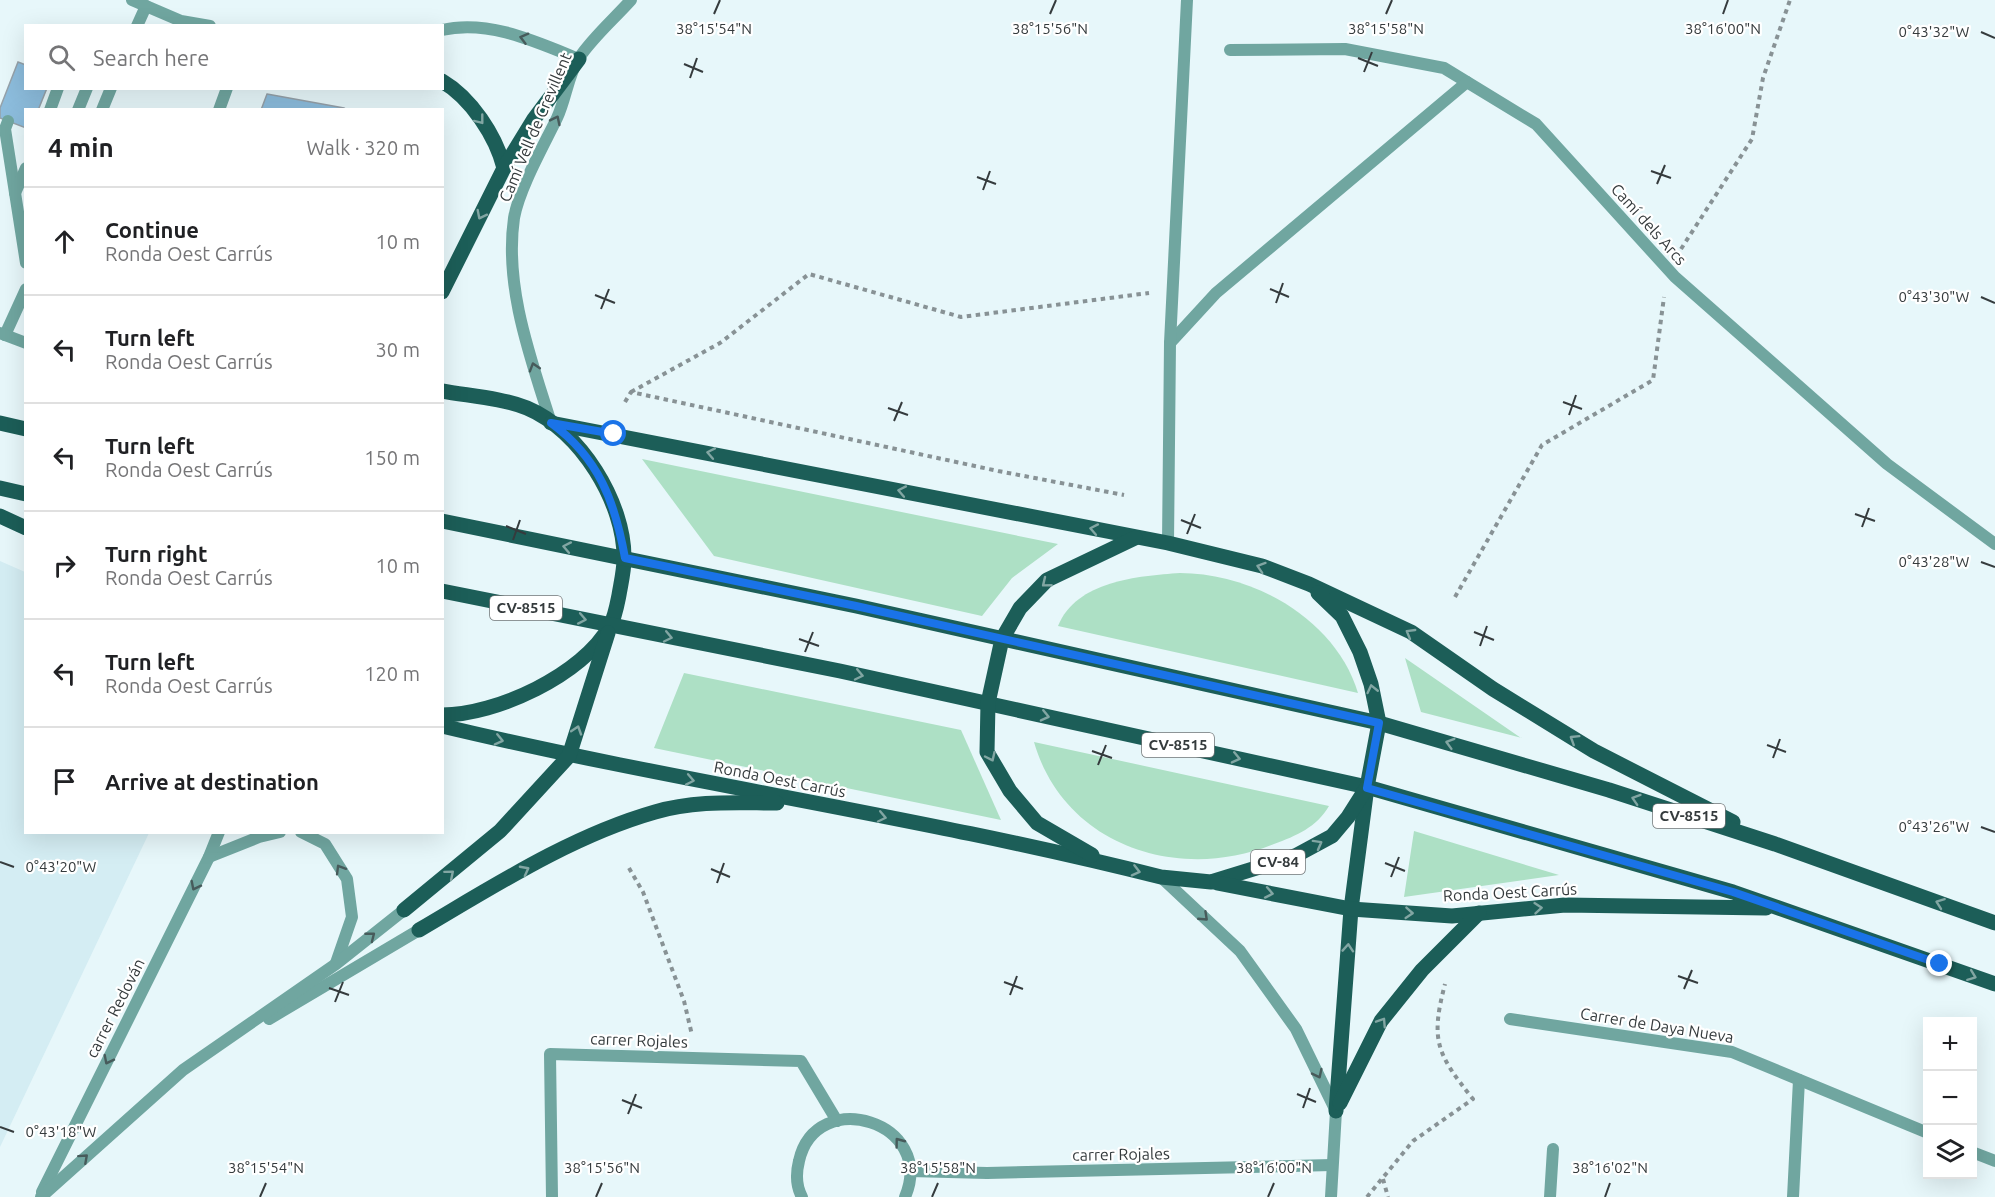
<!DOCTYPE html>
<meta charset="utf-8">
<style>
:root{--surface:#fff;--page:#f6f6f6;--text:#202124;--muted:#757577;--line:#e0e0e0}
body{margin:0;font-family:Ubuntu,sans-serif;background:var(--page);color:var(--text)}
.controls{position:absolute;right:18px;bottom:18px;display:grid;overflow:hidden;border-radius:0px;box-shadow:0 6px 24px #0002}
.controls button{width:54px;height:54px;display:grid;place-items:center;padding:0;border:0;border-bottom:2px solid var(--line);background:var(--surface);color:var(--text);font:30px sans-serif}
.stop{position:absolute;width:18px;height:18px;margin:-14px;border:4px solid #1a73e8;border-radius:50%;background:#fff}
.stop.end{background:#1a73e8;border-color:#fff;box-shadow:0 2px 6px #0008}
.list{margin:0;padding:0;list-style:none}
h2{display:flex;justify-content:space-between;align-items:center;height:78px;margin:0;padding:0 24px;font-size:26px}
h2 small{font-size:20px;font-weight:400;color:var(--muted)}
.list li{display:grid;grid-template-columns:39px 1fr auto;gap:18px;align-items:center;box-sizing:border-box;height:108px;padding:0 24px;border-top:2px solid var(--line)}
.list b{display:block;font-size:22px;white-space:nowrap}
.list p{margin:0;font-size:20px;white-space:nowrap;color:var(--muted)}
.list em{font-size:20px;font-style:normal;color:var(--muted)}
.icon{flex:none;width:33px;height:33px;fill:none;stroke:currentColor;stroke-width:2;stroke-linecap:round;stroke-linejoin:round}
.map{position:relative;flex:none;width:1995px;height:1197px;overflow:hidden}
.search{position:absolute;background:var(--surface);box-shadow:0 6px 24px #0002;left:24px;top:24px;width:420px;height:66px;display:flex;align-items:center;gap:15px;box-sizing:border-box;padding:0 21px;border-radius:0px;color:var(--muted);font-size:22px}
.panel{position:absolute;background:var(--surface);box-shadow:0 6px 24px #0002;left:24px;top:108px;width:420px;height:726px;border-radius:0px}
.map>svg:first-child{display:block}
.built{fill:#d4edf3}
.green{fill:#ade0c5}
.building{fill:#8cbcdc;stroke:#95a1a9;stroke-width:1.5}
.lines{fill:none;stroke-linecap:round;stroke-linejoin:round}
.path{stroke:#889295;stroke-width:4;stroke-dasharray:4.5 4.5;stroke-linecap:butt}
.service{stroke:#70a6a0;stroke-width:12}
.minor{stroke:#70a6a0;stroke-width:12}
.tertiary{stroke:#70a6a0;stroke-width:12}
.primary{stroke:#1c5e58;stroke-width:15}
.oneway{stroke:#475b5b}
.oneway2{stroke:#82a6a3}
.route{stroke:#1a73e8;stroke-width:8}
.ticks{fill:none;stroke:#353b3d;stroke-width:2}
.labels{text-anchor:middle;stroke-width:4.5;stroke-linejoin:round;paint-order:stroke}
.shield{fill:#fff;stroke:#727677;stroke-width:1.5}
.shield-label{font-size:15px;font-weight:bold;fill:#353b3d}
.street-label{font-size:16px;fill:#353b3d;stroke:#fff}
.ticks-label{font-size:15px;text-anchor:middle;fill:#353b3d;stroke:#fff;stroke-width:4.5;stroke-linejoin:round;paint-order:stroke}
</style>
<div class="map">
<svg width="1995" height="1197" viewBox="0 0 1995 1197">
<rect width="100%" height="100%" fill="#e7f7fa"/>
<path class="built" d="M0,561L25,572L26,832L149,833L0,1147Z"/>
<g class="green">
<path d="M642,459L1058,544L1012,578L982,616L714,556Z"/>
<path d="M1180,573C1254,573 1336,620 1358,693L1058,626C1076,581 1138,576 1180,573Z"/>
<path d="M1405,658L1521,738H1522L1421,712Z"/>
<path d="M684,673L961,730L1001,820L654,748Z"/>
<path d="M1034,742L1329,806C1317,827 1296,836 1274,844C1179,883 1064,846 1034,742Z"/>
<path d="M1414,831L1559,875L1404,897Z"/>
</g>
<g class="building">
<path d="M18,62L26,65V88H47L39,108L42,110H26V128L0,118V108Z"/>
<path d="M267,94L344,108L347,110H261Z"/>
</g>
<g class="lines">
<g class="path">
<path d="M1681,249L1752,139L1763,78L1790,0"/>
<path d="M631,392L720,343L809,274L961,317L1149,293"/>
<path d="M625,402L631,392L998,471L1124,495"/>
<path d="M1455,597L1542,445L1653,380L1664,297"/>
<path d="M629,868L643,892L684,1001L692,1035"/>
<path d="M1383,1179L1388,1197"/>
<path d="M1367,1197L1413,1141L1473,1099C1437,1054 1430,1041 1445,984"/>
</g>
<g class="service">
<path d="M137,26L146,6"/>
<path d="M50,110L58,88"/>
<path d="M78,110L87,88"/>
<path d="M102,110L111,88"/>
<path d="M219,110L227,88"/>
<path d="M8,121L5,129L26,263"/>
<path d="M15,193L26,168"/>
<path d="M5,335L26,289"/>
<path d="M1550,1197L1553,1149"/>
<path d="M1793,1197L1799,1080"/>
</g>
<g class="minor">
<path d="M132,0L181,21L210,26"/>
<path d="M442,30C488,19 537,42 579,59"/>
<path d="M1230,50L1345,49L1444,68L1536,124L1675,277L1887,464L1995,544"/>
<path d="M0,333L26,343"/>
<path d="M1170,343L1216,293L1467,82"/>
<path d="M1168,543L1170,343L1187,0"/>
<path d="M301,832L325,844L347,879L352,917L336,963"/>
<path d="M209,857L259,837L280,832"/>
<path d="M1161,877L1240,951L1296,1029L1336,1111L1331,1197"/>
<path d="M269,1019L419,930"/>
<path d="M1510,1019L1732,1052L1928,1133"/>
<path d="M1972,1152L1995,1161"/>
<path d="M910,1171L987,1173L1332,1165"/>
<path d="M42,1192L209,857L219,832"/>
<path d="M41,1197L183,1070L336,964L404,910"/>
<path d="M552,1197L550,1054L801,1061L837,1121"/>
<path d="M802,1197C796,1186 796,1173 799,1161C816,1085 937,1122 905,1197"/>
</g>
<path class="tertiary" d="M551,423C531,359 504,287 514,218C519,189 544,145 557,118C566,99 568,75 579,58C593,37 614,19 631,0"/>
<g class="primary">
<path d="M442,81C471,98 496,136 504,168"/>
<path d="M442,292L504,168L534,119L579,59"/>
<path d="M442,391C470,396 502,398 527,408C580,430 625,503 624,559C624,571 621,583 619,595C617,605 615,617 610,626C583,675 496,715 442,715"/>
<path d="M0,423L26,429"/>
<path d="M551,423L1168,543L1262,566L1309,584L1411,632L1493,689L1594,751L1733,822"/>
<path d="M0,488L26,494"/>
<path d="M0,516L26,528"/>
<path d="M442,521L856,606L1379,723L1609,790L1775,844L1995,923"/>
<path d="M442,591L840,671L1367,787L1733,892L1995,984"/>
<path d="M1318,593L1342,616L1360,652L1371,684L1379,723L1367,787L1351,909L1336,1111"/>
<path d="M442,726C681,783 924,817 1161,877L1211,882L1295,856L1332,836L1348,817L1367,787"/>
<path d="M1092,855L1037,823L1010,791L987,752L988,703L1002,639L1020,608L1047,580L1135,538"/>
<path d="M1217,883L1351,909L1452,916L1565,905L1766,908"/>
<path d="M404,910L500,831L569,756L608,633"/>
<path d="M419,930C494,886 571,836 655,812C695,800 737,803 777,803"/>
<path d="M1340,1103L1381,1021L1422,970L1479,913"/>
</g>
</g>
<defs><path id="oneway-chevron" d="M-2-3.5L2.5 0L-2 3.5" fill="none" stroke-width="1.6" stroke-linecap="round" stroke-linejoin="round" transform="scale(1.5)"/></defs>
<g class="oneway">
<use href="#oneway-chevron" transform="translate(524 38) rotate(-165)"/>
<use href="#oneway-chevron" transform="translate(556 120) rotate(-64)"/>
<use href="#oneway-chevron" transform="translate(534 367) rotate(-107)"/>
<use href="#oneway-chevron" transform="translate(340 869) rotate(-121)"/>
<use href="#oneway-chevron" transform="translate(195 886) rotate(117)"/>
<use href="#oneway-chevron" transform="translate(1204 917) rotate(43)"/>
<use href="#oneway-chevron" transform="translate(371 936) rotate(-38)"/>
<use href="#oneway-chevron" transform="translate(108 1060) rotate(117)"/>
<use href="#oneway-chevron" transform="translate(1318 1074) rotate(64)"/>
<use href="#oneway-chevron" transform="translate(899 1142) rotate(-127)"/>
<use href="#oneway-chevron" transform="translate(84 1158) rotate(-42)"/>
</g>
<g class="oneway2">
<use href="#oneway-chevron" transform="translate(480 120) rotate(52)"/>
<use href="#oneway-chevron" transform="translate(481 215) rotate(117)"/>
<use href="#oneway-chevron" transform="translate(711 453) rotate(-169)"/>
<use href="#oneway-chevron" transform="translate(902 491) rotate(-169)"/>
<use href="#oneway-chevron" transform="translate(1094 529) rotate(-169)"/>
<use href="#oneway-chevron" transform="translate(567 547) rotate(-169)"/>
<use href="#oneway-chevron" transform="translate(1261 567) rotate(-162)"/>
<use href="#oneway-chevron" transform="translate(1046 583) rotate(141)"/>
<use href="#oneway-chevron" transform="translate(582 619) rotate(11)"/>
<use href="#oneway-chevron" transform="translate(1410 633) rotate(-150)"/>
<use href="#oneway-chevron" transform="translate(668 637) rotate(12)"/>
<use href="#oneway-chevron" transform="translate(859 675) rotate(12)"/>
<use href="#oneway-chevron" transform="translate(1372 689) rotate(-103)"/>
<use href="#oneway-chevron" transform="translate(1045 716) rotate(13)"/>
<use href="#oneway-chevron" transform="translate(577 730) rotate(-72)"/>
<use href="#oneway-chevron" transform="translate(1574 739) rotate(-148)"/>
<use href="#oneway-chevron" transform="translate(499 740) rotate(13)"/>
<use href="#oneway-chevron" transform="translate(1450 743) rotate(-164)"/>
<use href="#oneway-chevron" transform="translate(991 757) rotate(65)"/>
<use href="#oneway-chevron" transform="translate(1236 758) rotate(13)"/>
<use href="#oneway-chevron" transform="translate(690 780) rotate(11)"/>
<use href="#oneway-chevron" transform="translate(1636 799) rotate(-162)"/>
<use href="#oneway-chevron" transform="translate(882 817) rotate(12)"/>
<use href="#oneway-chevron" transform="translate(1318 844) rotate(-29)"/>
<use href="#oneway-chevron" transform="translate(525 870) rotate(-28)"/>
<use href="#oneway-chevron" transform="translate(1136 871) rotate(14)"/>
<use href="#oneway-chevron" transform="translate(450 874) rotate(-40)"/>
<use href="#oneway-chevron" transform="translate(1269 893) rotate(11)"/>
<use href="#oneway-chevron" transform="translate(1940 903) rotate(-160)"/>
<use href="#oneway-chevron" transform="translate(1538 908) rotate(-5)"/>
<use href="#oneway-chevron" transform="translate(1409 913) rotate(4)"/>
<use href="#oneway-chevron" transform="translate(1348 948) rotate(-86)"/>
<use href="#oneway-chevron" transform="translate(1972 976) rotate(21)"/>
<use href="#oneway-chevron" transform="translate(1382 1022) rotate(-57)"/>
</g>
<g class="lines">
<path class="route" d="M614,434L551,423C599,458 615,502 625,558L856,606L1379,723L1367,788L1733,892L1940,964"/>
</g>
<path class="ticks" d="M714,14L720,0M1050,14L1056,0M1386,14L1392,0M1723,14L1728,0M1981,32L1995,38M1358,58L1378,66M684,64L703,72M1364,72L1372,52M690,78L697,58M1651,171L1671,178M977,177L996,184M1657,184L1665,165M983,190L990,171M1270,289L1289,297M595,295L615,303M1981,297L1995,303M1276,303L1283,283M601,309L609,289M1563,402L1582,409M888,408L908,415M1569,415L1576,395M894,421L902,402M1855,514L1875,521M1181,520L1201,528M506,526L526,534M1862,527L1869,508M1187,534L1195,514M513,540L520,520M1981,562L1995,567M1474,632L1494,640M799,639L819,646M1480,646L1487,626M805,652L813,632M1767,745L1786,752M1092,751L1112,758M1773,758L1780,739M1098,765L1106,745M1981,827L1995,832M0,862L14,867M1385,863L1405,871M711,869L730,877M1391,877L1399,857M717,883L724,863M1678,976L1698,983M1004,982L1023,989M329,988L349,995M1684,989L1692,970M1010,995L1017,976M335,1002L343,982M1297,1094L1316,1102M622,1100L642,1108M1303,1108L1310,1088M628,1114L636,1094M0,1127L14,1132M260,1197L266,1183M596,1197L602,1183M932,1197L938,1183M1268,1197L1274,1183M1605,1197L1610,1183"/>
<g class="labels">
<g class="shield">
<rect x="490" y="596" width="72" height="24" rx="4.5"/>
<rect x="1142" y="733" width="72" height="24" rx="4.5"/>
<rect x="1653" y="804" width="72" height="24" rx="4.5"/>
<rect x="1251" y="850" width="54" height="24" rx="4.5"/>
</g>
<g class="shield-label">
<text x="526" y="613">CV-8515</text>
<text x="1178" y="750">CV-8515</text>
<text x="1689" y="821">CV-8515</text>
<text x="1278" y="867">CV-84</text>
</g>
<g class="street-label">
<text transform="translate(535 127) rotate(-67)" y="6">Camí Vell de Crevillent</text>
<text transform="translate(1649 224) rotate(48)" y="6">Camí dels Arcs</text>
<text transform="translate(780 779) rotate(11)" y="6">Ronda Oest Carrús</text>
<text transform="translate(1510 892) rotate(-3)" y="6">Ronda Oest Carrús</text>
<text transform="translate(115 1008) rotate(-63)" y="6">carrer Redován</text>
<text transform="translate(1657 1025) rotate(9)" y="6">Carrer de Daya Nueva</text>
<text transform="translate(639 1040) rotate(2)" y="6">carrer Rojales</text>
<text transform="translate(1121 1154) rotate(-1)" y="6">carrer Rojales</text>
</g>
</g>
<g class="ticks-label">
<text x="1050" y="34">38°15'56"N</text>
<text x="1723" y="34">38°16'00"N</text>
<text x="714" y="34">38°15'54"N</text>
<text x="1386" y="34">38°15'58"N</text>
<text x="1934" y="37">0°43'32"W</text>
<text x="1934" y="302">0°43'30"W</text>
<text x="1934" y="567">0°43'28"W</text>
<text x="1934" y="832">0°43'26"W</text>
<text x="61" y="872">0°43'20"W</text>
<text x="61" y="1137">0°43'18"W</text>
<text x="266" y="1173">38°15'54"N</text>
<text x="602" y="1173">38°15'56"N</text>
<text x="938" y="1173">38°15'58"N</text>
<text x="1274" y="1173">38°16'00"N</text>
<text x="1610" y="1173">38°16'02"N</text>
</g>
</svg>
<div class="controls">
<button>+</button>
<button>−</button>
<button><svg class="icon" aria-label="layers" viewBox="0 0 24 24"><path d="M12 4l9 5-9 5-9-5zM3 14l9 5 9-5"/></svg></button>
</div>
<div class="stop" style="left:614px;top:434px"></div>
<div class="stop end" style="left:1940px;top:964px"></div>
<div class="search"><svg class="icon" aria-label="search" viewBox="0 0 24 24"><circle cx="10" cy="10" r="6"/><path d="M15 15l6 6"/></svg>Search here</div>
<section class="panel">
<h2>4 min<small>Walk · 320 m</small></h2>
<ul class="list">
<li><svg class="icon" aria-label="ahead" viewBox="0 0 24 24"><path d="M12 20V5M6 11l6-6 6 6"/></svg><div><b>Continue</b><p>Ronda Oest Carrús</p></div><em>10 m</em></li>
<li><svg class="icon" aria-label="left" viewBox="0 0 24 24"><path d="M17 20v-9H6M10 6l-5 5 5 5"/></svg><div><b>Turn left</b><p>Ronda Oest Carrús</p></div><em>30 m</em></li>
<li><svg class="icon" aria-label="left" viewBox="0 0 24 24"><path d="M17 20v-9H6M10 6l-5 5 5 5"/></svg><div><b>Turn left</b><p>Ronda Oest Carrús</p></div><em>150 m</em></li>
<li><svg class="icon" aria-label="right" viewBox="0 0 24 24"><path d="M7 20v-9h11M14 6l5 5-5 5"/></svg><div><b>Turn right</b><p>Ronda Oest Carrús</p></div><em>10 m</em></li>
<li><svg class="icon" aria-label="left" viewBox="0 0 24 24"><path d="M17 20v-9H6M10 6l-5 5 5 5"/></svg><div><b>Turn left</b><p>Ronda Oest Carrús</p></div><em>120 m</em></li>
<li><svg class="icon" aria-label="arrive" viewBox="0 0 24 24"><path d="M6 21V4h12l-3 4 3 4H6"/></svg><div><b>Arrive at destination</b></div></li>
</ul>
</section>
</div>
